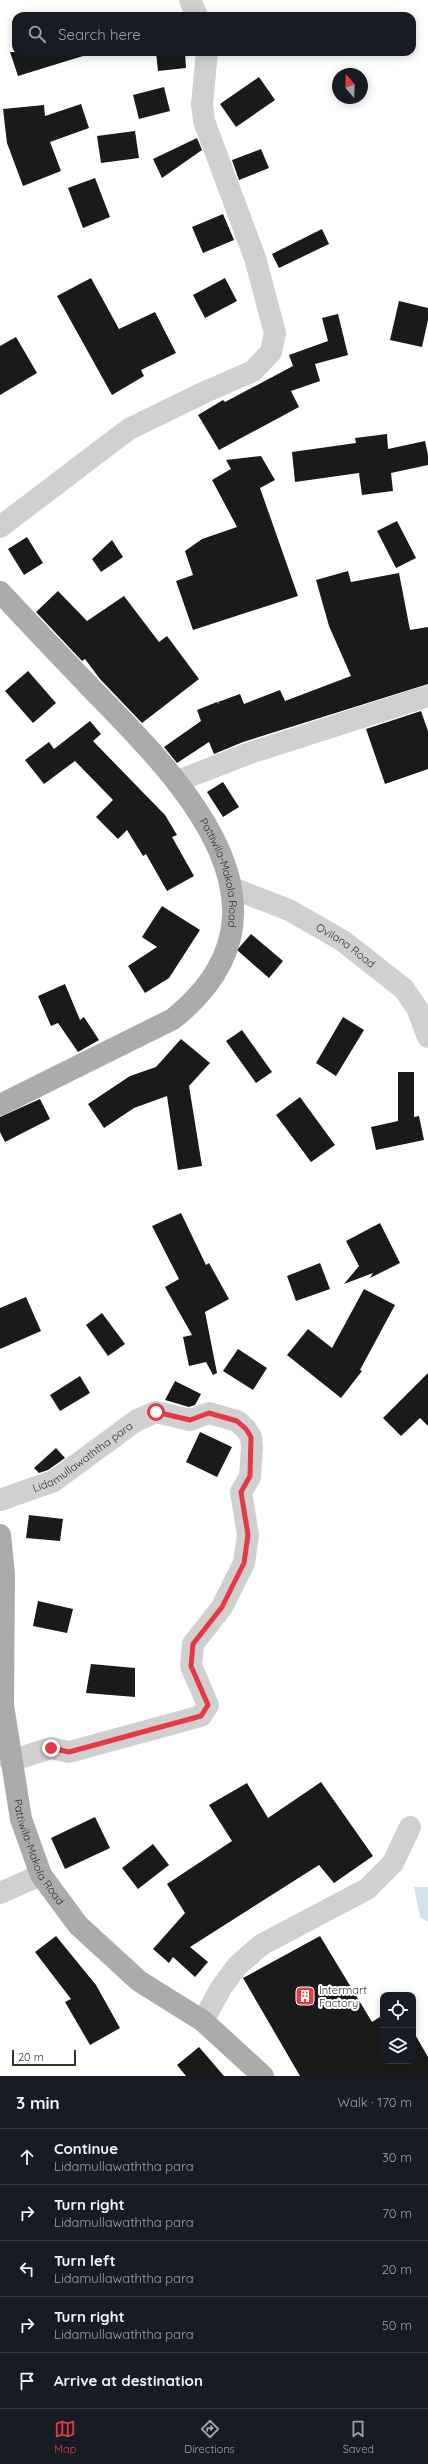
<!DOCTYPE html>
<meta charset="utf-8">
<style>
:root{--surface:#171b24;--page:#20242c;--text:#f1f3f6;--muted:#9ea1a6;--line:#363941;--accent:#e63946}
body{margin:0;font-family:Quicksand,sans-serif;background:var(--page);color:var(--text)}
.controls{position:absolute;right:12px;bottom:12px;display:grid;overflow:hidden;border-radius:8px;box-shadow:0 2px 10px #0003}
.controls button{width:36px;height:36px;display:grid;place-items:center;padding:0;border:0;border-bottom:1px solid var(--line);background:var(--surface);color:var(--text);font:20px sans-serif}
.compass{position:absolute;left:332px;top:68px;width:36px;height:36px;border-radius:50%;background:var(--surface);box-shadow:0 2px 10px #0003;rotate:341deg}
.scale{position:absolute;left:12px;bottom:10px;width:64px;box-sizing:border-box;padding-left:4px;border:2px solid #333;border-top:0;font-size:11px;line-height:14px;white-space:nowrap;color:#333;-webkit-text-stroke:3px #fff;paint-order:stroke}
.stop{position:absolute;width:12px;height:12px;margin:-9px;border:3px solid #e63946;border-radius:50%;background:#fff}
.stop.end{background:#e63946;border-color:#fff;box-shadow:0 1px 4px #0008}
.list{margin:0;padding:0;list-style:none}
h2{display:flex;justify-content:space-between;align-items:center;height:52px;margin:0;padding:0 16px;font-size:17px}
h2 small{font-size:13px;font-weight:400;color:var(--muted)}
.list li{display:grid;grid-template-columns:26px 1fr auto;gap:12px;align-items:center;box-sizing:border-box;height:56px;padding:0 16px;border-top:1px solid var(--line)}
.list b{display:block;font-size:15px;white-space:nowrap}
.list p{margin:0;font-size:13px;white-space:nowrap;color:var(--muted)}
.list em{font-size:13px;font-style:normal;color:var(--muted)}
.icon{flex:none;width:22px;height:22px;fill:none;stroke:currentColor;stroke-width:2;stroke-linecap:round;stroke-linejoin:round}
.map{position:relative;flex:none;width:428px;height:2076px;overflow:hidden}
.search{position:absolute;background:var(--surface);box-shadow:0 2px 10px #0003;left:12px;right:12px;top:12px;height:44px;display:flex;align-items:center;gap:10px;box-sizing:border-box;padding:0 14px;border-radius:12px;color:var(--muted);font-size:15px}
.sheet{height:332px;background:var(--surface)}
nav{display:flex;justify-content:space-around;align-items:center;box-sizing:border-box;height:56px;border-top:1px solid var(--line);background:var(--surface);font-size:11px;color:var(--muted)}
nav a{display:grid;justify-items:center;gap:2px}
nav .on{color:var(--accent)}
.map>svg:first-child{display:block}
.water{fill:#cfe2ee}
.building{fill:#1a1a1a}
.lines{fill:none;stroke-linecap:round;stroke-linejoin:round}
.minor{stroke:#d0d0d0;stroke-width:22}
.major{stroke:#ababab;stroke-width:22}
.route{stroke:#e63946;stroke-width:5}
.labels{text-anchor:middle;stroke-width:4;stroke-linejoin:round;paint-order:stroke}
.street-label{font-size:11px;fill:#333;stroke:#fff}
.poi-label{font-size:11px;fill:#333;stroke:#fff;text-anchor:start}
</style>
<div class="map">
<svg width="428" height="2076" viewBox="0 0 428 2076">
<rect width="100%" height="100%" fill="#fff"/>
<path class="water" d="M414,1887H428V1922L420,1917Z"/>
<g class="building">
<path d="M10,52H82L83,56L18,76Z"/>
<path d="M156,52H185L186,68L158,71Z"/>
<path d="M259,77L275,100L236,127L220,104Z"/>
<path d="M164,87L170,111L139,119L133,95Z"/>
<path d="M81,104L89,128L50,142L61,171L23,186L7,143L3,109L44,105L45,116Z"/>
<path d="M135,131L139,158L101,163L97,136Z"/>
<path d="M197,138L202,150L162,178L153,159Z"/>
<path d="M261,149L269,168L239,180L232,160Z"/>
<path d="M95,178L110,217L83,228L68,188Z"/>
<path d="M223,214L234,240L203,253L192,227Z"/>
<path d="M322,229L329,244L279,268L272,254Z"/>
<path d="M91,278L119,329L155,312L176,353L141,370L144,376L112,395L57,296Z"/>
<path d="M225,278L237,301L205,318L193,295Z"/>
<path d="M399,301L428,308V320L422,347L390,340Z"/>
<path d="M338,314L348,355L315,364L320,381L291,391L299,407L219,450L198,415L223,400L225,402L293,366L289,355L328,341L322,318Z"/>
<path d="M16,337L37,373L0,395V346Z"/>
<path d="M387,434L388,449L425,441L428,455V465L391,473L393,491L362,495L359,473L295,482L292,452L356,443L355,438Z"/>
<path d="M261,456L275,480L260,488L298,596L193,630L176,581L193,575L185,551L202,539L237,527L212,480L231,469L226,460Z"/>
<path d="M397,521L416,558L396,568L377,531Z"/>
<path d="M27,537L43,563L24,575L8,549Z"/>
<path d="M112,540L123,557L101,572L92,559Z"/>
<path d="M348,571L351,582L399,573L410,630L428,627V684L243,742L214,754L209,742L177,763L164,747L201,721L197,710L217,702L219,705L218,702L240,694L244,704L280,690L285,701L351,676L329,626L316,580Z"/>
<path d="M58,591L87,621L124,596L159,642L167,636L199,679L142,723L100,679L85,659L82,661L36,612Z"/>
<path d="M28,671L56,703L33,723L5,691Z"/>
<path d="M421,711L428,731V769L385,784L366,729Z"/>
<path d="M90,721L101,734L93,741L165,815L177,835L172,837L194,876L167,891L146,854L143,856L127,830L118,839L96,817L113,800L75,761L44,784L25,760L49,742L54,749Z"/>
<path d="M223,782L239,807L223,817L207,792Z"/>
<path d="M162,906L200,930L169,978L145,993L128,966L157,947L142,937Z"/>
<path d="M251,934L283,961L269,978L237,950Z"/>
<path d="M65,984L80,1020L84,1017L99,1040L78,1052L58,1023L51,1026L38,996Z"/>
<path d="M343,1017L364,1030L336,1076L316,1063Z"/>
<path d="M242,1030L272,1072L256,1083L226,1041Z"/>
<path d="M181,1039L210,1063L189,1086L202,1166L178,1170L167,1096L134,1108L104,1128L88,1104L130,1076L156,1067Z"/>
<path d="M398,1072H414V1117L419,1116L424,1140L376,1150L371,1127L398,1121Z"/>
<path d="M300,1097L335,1145L311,1162L276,1115Z"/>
<path d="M40,1099L50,1119L5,1142L0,1132V1117Z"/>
<path d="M181,1213L206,1265L209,1263L229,1299L205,1312L217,1373L213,1375L206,1362L189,1366L183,1337L192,1335L165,1287L179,1279L152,1226Z"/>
<path d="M380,1223L400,1263L370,1278L373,1273L344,1284L359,1266L346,1241Z"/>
<path d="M320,1263L330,1289L296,1301L287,1276Z"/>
<path d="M364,1289L395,1305L360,1370L362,1371L341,1398L287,1355L308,1329L332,1348Z"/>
<path d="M26,1297L41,1331L0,1349V1308Z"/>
<path d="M102,1313L125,1344L108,1356L86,1325Z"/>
<path d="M238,1349L267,1368L253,1390L223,1371Z"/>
<path d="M428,1373V1426L420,1418L401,1436L383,1418Z"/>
<path d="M80,1376L90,1393L60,1411L50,1395Z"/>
<path d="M175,1381L201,1394L195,1405L189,1407L165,1400Z"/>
<path d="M200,1432L232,1447L217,1477L186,1462Z"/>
<path d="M56,1448L65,1458L48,1470L39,1473L34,1468Z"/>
<path d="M29,1515L63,1519L60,1541L26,1538Z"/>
<path d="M38,1601L73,1609L67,1633L33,1626Z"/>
<path d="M91,1664L135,1668V1697L86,1693Z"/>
<path d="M321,1782L373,1856L334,1883L319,1865L190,1947L208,1962L195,1977L173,1957L169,1963L153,1949L185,1913L167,1884L232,1841L209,1805L247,1783L268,1818Z"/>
<path d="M95,1817L110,1848L65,1869L51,1838Z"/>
<path d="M153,1844L169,1865L138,1889L122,1868Z"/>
<path d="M56,1936L96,1985L120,2028L90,2045L65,2002L71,1999L35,1952Z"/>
<path d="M320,1936L372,2022L383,2015V2061H413V2031L428,2057V2076H300L243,1978Z"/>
<path d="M199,2047L224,2076H186L177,2065Z"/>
</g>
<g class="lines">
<g class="minor">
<path d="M190,0L197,16"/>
<path d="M0,527L129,429L205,392L253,371L271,352L275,333L255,258L204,121L202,104L207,52"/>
<path d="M178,781L247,754L428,696"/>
<path id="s1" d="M232,888L289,910L343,941L404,989L417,1008L428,1037"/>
<path id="s2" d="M0,1500L54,1481L137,1420L156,1412L190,1420L209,1413L237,1421L246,1429L251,1437L252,1448L250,1477L241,1492L248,1535L244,1563L222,1607L193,1644L191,1666L208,1705L201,1716L69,1752L51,1748L10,1761"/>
<path d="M0,1893L41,1875"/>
<path d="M203,2021L221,1988L237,1966L261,1945L367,1889L393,1863L410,1827"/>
</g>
<g class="major">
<path id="s3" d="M0,592C30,624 59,655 89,686C176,775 313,907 173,1019L0,1105"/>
<path id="s4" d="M0,1535L4,1574L3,1705L21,1819L41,1875L78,1925L139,1981L203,2021L263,2076"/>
</g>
</g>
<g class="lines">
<path class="route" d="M51,1748L69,1752L201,1716L208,1705L191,1666L193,1644L222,1607L244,1563L248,1535L241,1492L250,1476L251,1437L246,1429L237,1421L209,1413L190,1420L156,1412"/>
</g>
<defs>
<g id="building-square" transform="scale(1)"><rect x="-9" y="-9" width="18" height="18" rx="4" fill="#e63946" stroke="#fff"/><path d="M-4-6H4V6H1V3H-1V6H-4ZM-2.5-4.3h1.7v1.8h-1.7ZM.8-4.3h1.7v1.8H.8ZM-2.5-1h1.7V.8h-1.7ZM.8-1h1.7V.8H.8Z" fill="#fff"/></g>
</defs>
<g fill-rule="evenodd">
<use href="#building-square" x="305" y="1996"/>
</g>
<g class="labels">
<g class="street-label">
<text dy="4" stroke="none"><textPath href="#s3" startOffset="362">Pattiwila-Makola Road</textPath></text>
<text dy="4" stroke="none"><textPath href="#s1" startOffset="128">Ovilana Road</textPath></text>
<text dy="4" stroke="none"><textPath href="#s2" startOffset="94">Lidamullawaththa para</textPath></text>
<text dy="4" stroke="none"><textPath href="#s4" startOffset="323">Pattiwila-Makola Road</textPath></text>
</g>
<g class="poi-label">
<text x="319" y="1994">Intermart<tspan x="319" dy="13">Factory</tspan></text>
</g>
</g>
</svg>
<div class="controls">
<button><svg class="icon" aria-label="locate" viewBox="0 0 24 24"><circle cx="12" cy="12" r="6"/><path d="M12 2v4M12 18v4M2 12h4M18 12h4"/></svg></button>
<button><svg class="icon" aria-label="layers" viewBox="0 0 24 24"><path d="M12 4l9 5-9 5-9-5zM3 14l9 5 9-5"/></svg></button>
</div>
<svg class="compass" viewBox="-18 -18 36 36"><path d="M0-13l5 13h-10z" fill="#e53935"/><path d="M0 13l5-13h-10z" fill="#9ea1a6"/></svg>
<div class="scale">20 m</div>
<div class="stop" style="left:156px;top:1412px"></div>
<div class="stop end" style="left:51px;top:1748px"></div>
<div class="search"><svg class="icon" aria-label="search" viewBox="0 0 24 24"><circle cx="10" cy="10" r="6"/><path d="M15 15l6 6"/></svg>Search here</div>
</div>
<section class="sheet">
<h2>3 min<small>Walk · 170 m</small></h2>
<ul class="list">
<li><svg class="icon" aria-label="ahead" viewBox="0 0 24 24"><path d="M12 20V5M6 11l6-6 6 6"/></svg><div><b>Continue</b><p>Lidamullawaththa para</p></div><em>30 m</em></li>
<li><svg class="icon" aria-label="right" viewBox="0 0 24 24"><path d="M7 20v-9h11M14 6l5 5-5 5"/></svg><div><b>Turn right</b><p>Lidamullawaththa para</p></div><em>70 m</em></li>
<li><svg class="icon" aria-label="left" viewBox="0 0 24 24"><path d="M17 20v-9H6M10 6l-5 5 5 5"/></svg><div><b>Turn left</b><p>Lidamullawaththa para</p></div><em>20 m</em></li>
<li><svg class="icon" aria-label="right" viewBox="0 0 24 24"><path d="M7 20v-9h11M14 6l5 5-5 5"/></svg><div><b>Turn right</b><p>Lidamullawaththa para</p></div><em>50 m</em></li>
<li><svg class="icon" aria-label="arrive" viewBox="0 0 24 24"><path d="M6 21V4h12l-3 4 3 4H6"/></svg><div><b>Arrive at destination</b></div></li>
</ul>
</section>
<nav>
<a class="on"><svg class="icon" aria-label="map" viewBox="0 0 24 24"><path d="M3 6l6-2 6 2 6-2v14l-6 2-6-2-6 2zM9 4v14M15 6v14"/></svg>Map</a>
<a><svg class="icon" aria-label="directions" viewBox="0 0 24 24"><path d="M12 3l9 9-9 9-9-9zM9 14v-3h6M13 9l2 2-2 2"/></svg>Directions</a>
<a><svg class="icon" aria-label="saved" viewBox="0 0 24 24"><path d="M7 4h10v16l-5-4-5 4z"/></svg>Saved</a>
</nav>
